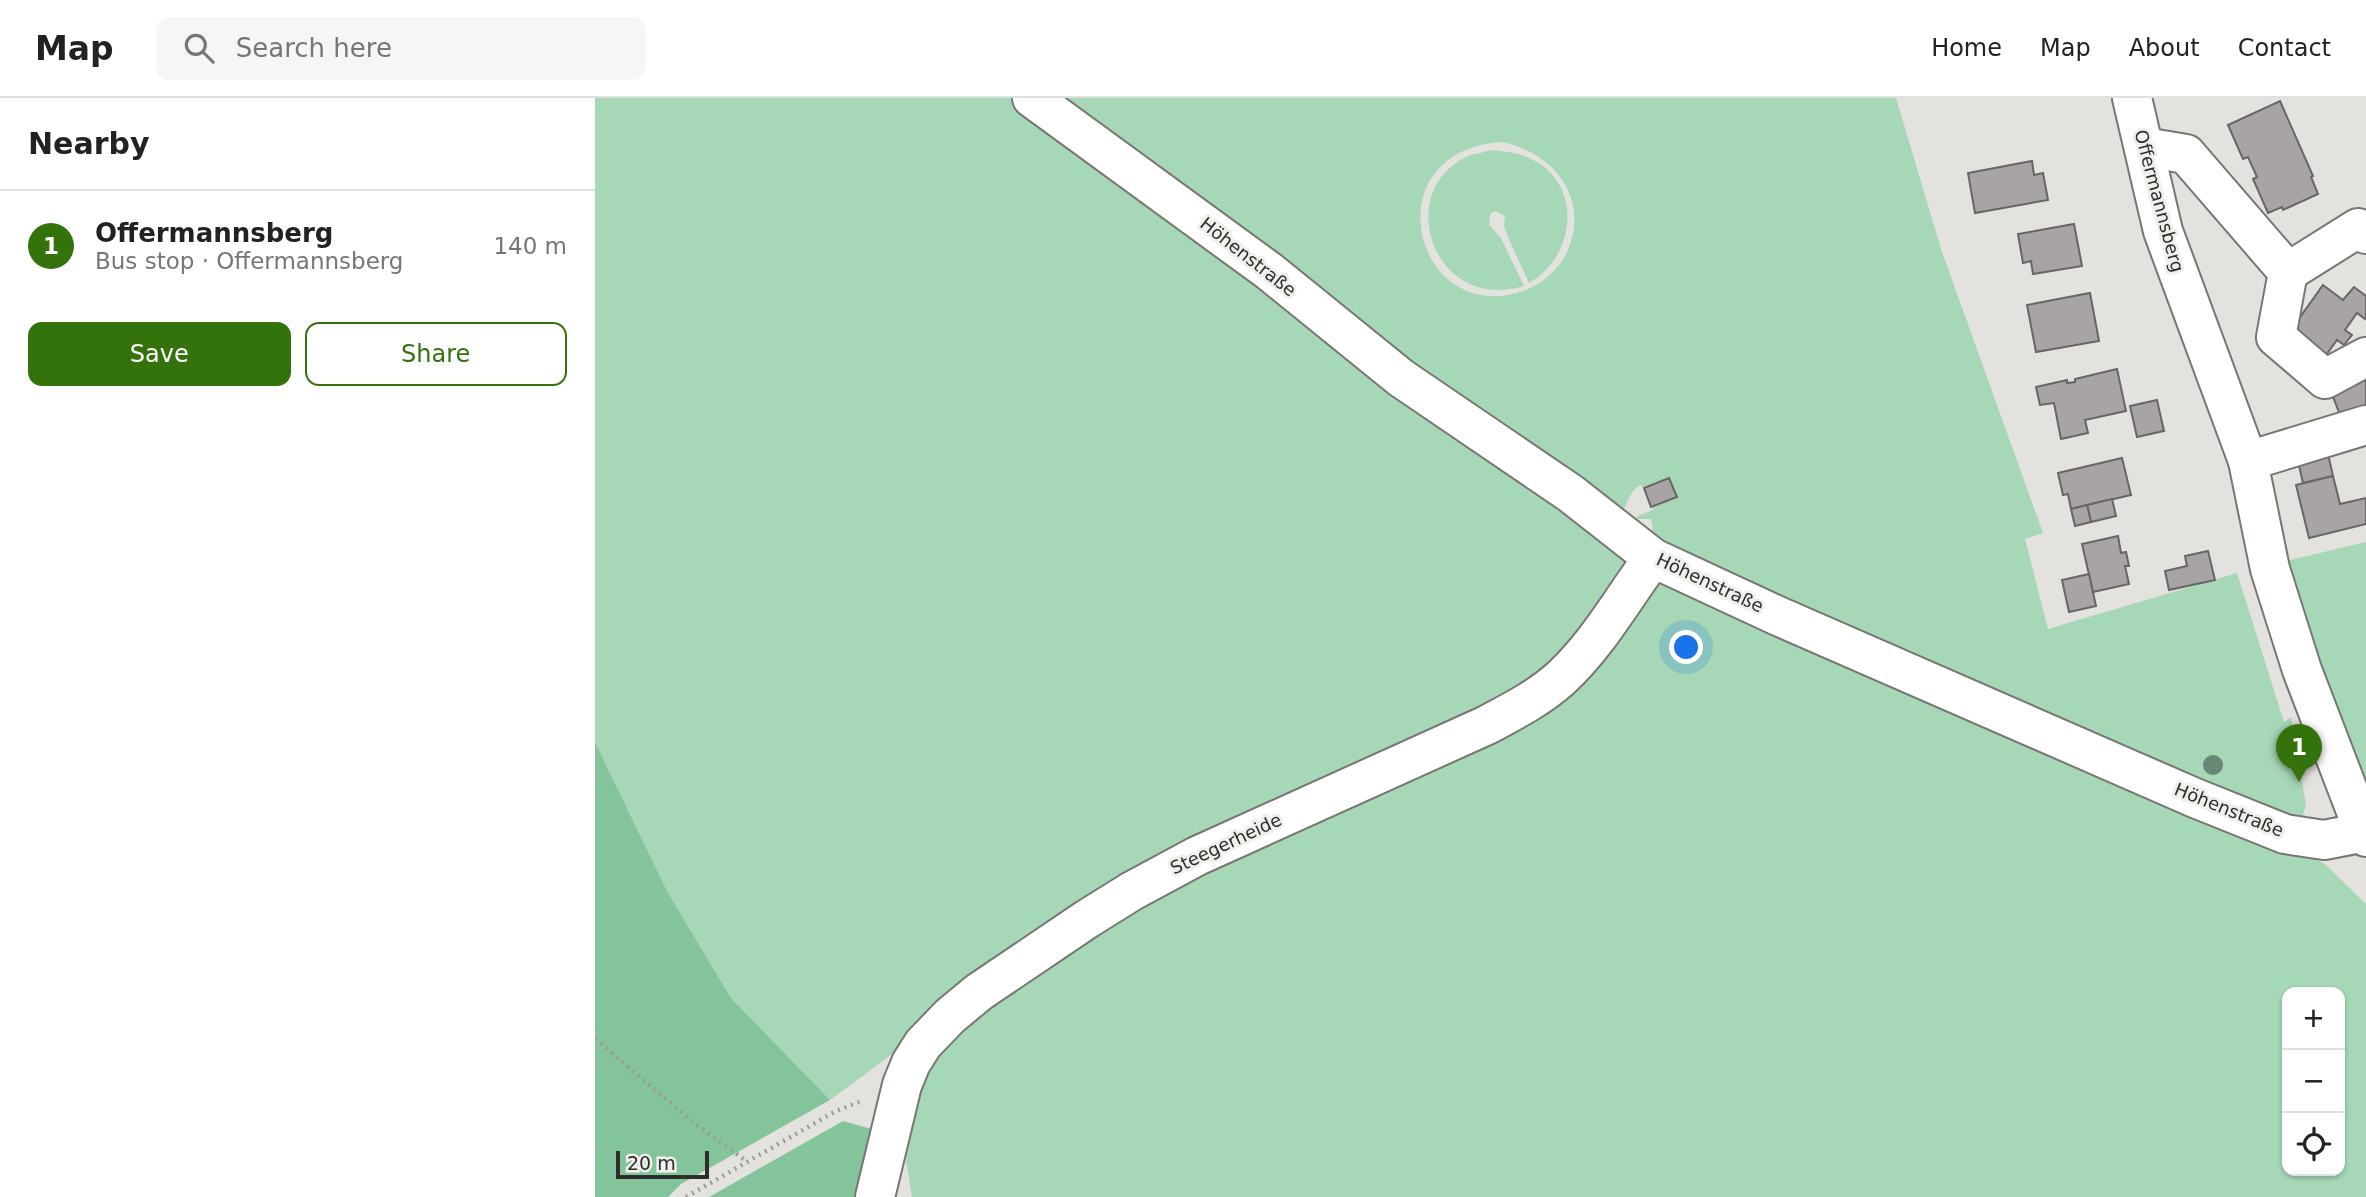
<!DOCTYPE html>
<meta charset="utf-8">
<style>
:root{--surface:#fff;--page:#f6f6f6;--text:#222;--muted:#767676;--line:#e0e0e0;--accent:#34730b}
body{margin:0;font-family:"DejaVu Sans",sans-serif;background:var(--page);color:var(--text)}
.controls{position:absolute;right:21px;bottom:21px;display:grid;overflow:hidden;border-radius:14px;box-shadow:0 2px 5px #0004}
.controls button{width:63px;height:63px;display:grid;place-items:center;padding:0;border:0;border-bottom:2px solid var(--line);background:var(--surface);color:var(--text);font:35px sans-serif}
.scale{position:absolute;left:21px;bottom:18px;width:93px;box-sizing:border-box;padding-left:7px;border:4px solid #2e2d2c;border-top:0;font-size:19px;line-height:24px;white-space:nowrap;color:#2e2d2c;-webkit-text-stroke:5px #f1efec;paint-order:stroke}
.you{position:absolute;left:1092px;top:550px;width:24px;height:24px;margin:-18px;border:5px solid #fff;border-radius:50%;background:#1a73e8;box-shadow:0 0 0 10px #1a73e833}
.badge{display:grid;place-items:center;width:46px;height:46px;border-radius:50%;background:var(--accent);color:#fff;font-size:23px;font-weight:700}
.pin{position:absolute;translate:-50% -58px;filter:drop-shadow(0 2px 4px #0008)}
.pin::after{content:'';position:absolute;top:37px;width:24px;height:21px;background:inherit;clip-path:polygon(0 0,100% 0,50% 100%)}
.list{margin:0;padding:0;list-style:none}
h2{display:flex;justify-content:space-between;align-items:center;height:91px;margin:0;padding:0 28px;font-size:30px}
h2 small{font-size:23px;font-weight:400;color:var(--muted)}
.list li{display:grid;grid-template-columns:46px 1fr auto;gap:21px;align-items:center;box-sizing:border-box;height:112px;padding:0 28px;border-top:2px solid var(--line)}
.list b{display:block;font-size:26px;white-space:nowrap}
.list p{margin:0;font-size:23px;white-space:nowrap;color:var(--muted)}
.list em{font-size:23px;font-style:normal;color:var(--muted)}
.actions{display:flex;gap:14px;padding:21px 28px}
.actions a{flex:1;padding:16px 0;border:2px solid var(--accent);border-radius:14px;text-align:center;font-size:24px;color:var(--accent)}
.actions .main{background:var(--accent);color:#fff}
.icon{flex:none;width:38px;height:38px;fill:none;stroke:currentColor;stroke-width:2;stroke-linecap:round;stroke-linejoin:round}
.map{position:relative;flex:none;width:1771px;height:1099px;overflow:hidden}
header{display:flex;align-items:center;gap:42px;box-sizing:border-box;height:98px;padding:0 35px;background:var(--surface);border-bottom:2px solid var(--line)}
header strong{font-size:33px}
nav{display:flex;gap:38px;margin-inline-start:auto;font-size:24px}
.search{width:490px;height:63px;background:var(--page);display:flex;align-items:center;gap:18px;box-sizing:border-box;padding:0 24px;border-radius:14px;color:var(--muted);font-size:26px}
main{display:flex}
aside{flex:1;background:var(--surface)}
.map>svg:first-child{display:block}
.green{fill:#a6d7b7;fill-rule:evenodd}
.forest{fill:#84c49b}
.building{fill:#a8a4a5;stroke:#686566;stroke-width:2}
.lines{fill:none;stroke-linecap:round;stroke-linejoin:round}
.minor-casing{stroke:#787673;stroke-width:42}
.path{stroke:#9b9a97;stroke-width:4.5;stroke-dasharray:2 5;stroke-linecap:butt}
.minor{stroke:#fff;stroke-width:38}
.tree{fill:#698676}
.labels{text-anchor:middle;stroke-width:6;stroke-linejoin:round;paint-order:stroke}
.street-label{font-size:18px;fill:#2e2d2c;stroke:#f1efec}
</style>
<header>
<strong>Map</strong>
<div class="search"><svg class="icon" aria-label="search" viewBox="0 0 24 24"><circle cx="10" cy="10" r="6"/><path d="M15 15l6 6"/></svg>Search here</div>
<nav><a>Home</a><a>Map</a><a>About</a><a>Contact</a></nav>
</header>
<main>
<aside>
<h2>Nearby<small></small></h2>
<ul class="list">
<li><span class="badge">1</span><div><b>Offermannsberg</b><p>Bus stop · Offermannsberg</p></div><em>140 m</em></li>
</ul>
<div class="actions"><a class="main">Save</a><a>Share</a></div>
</aside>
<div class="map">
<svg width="1771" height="1099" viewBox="0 0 1771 1099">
<rect width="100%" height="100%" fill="#e3e2df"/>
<g class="green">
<path d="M0,0H422L1027,450L1034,471L972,553L920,595L329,920L308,939L300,954L235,1002L136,900L72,793L0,644Z"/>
<path d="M464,0H1301L1347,154L1448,435L1430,441L1453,531L1642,475L1689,624L1696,619L1711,707L1708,717L1698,725L1689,726L1052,438L1058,431L1056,421H1041L1043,418L1058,412L1057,409L1081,399L1074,380L1049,390L1046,387C1034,393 1031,407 1026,419L1011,410ZM907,44C959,55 996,101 972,154C963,173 945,188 925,194C817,227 777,52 907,44Z"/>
<path d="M897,52C913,54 926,55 940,63C989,90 979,160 934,185L912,137L909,128L910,118L900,113L895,116L894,127L906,140L929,188C837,216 796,89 876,57C883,55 891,54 897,52Z"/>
<path d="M1771,444V691L1687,464Z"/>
<path d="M1061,482L1487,658L1730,766L1771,806V1099H317L307,1039L340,946L505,824L858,650ZM1692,894H1745V1073H1692Z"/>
</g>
<g class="forest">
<path d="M0,644L72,793L136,900L235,1002L86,1086L73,1099H0Z"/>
<path d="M248,1023L287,1034L270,1099H114Z"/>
</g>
<g class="building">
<path d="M1685,3L1718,78L1716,79L1723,96L1688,112L1687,109L1673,115L1658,81L1662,79L1653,59L1648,61L1633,27Z"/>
<path d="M1437,63L1439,77L1448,75L1453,102L1380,115L1373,75Z"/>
<path d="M1479,126L1487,168L1438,176L1436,163L1428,165L1423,136Z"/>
<path d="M1728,187L1748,202L1759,189L1771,198V219L1770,221L1762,215L1750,232L1757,237L1749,247L1742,242L1726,264L1691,239Z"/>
<path d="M1495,195L1504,243L1441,254L1432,207Z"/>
<path d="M1522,271L1531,313L1490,322L1493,335L1466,341L1459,305L1445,307L1441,289L1472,282V285L1480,284V281Z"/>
<path d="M1771,277V312L1747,322L1735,291Z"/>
<path d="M1562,302L1569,333L1542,339L1535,308Z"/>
<path d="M1733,356L1738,378L1708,385L1703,363Z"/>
<path d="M1527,360L1536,397L1476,411L1473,396L1468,397L1463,375Z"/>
<path d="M1738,378L1745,406L1771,400V426L1714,440L1701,387Z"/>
<path d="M1074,380L1082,399L1056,409L1049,390Z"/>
<path d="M1517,401L1521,418L1496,424L1492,407Z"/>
<path d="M1492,407L1496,424L1480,428L1476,411Z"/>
<path d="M1523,438L1526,455L1531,454L1534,468H1530L1534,486L1498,494L1487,446Z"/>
<path d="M1613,453L1620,482L1574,492L1570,473L1592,468L1590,458Z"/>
<path d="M1494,476L1501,508L1474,514L1467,482Z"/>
</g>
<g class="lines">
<g class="minor-casing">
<g id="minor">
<path d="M437,0L674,173L806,280L975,395L1058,460L1183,518L1600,700L1690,736L1729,742L1771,734"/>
<path d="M1537,0L1568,133L1653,363L1675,471L1707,572L1771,739"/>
<path d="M1549,49L1591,56L1693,174L1681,239L1730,281L1771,259"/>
<path d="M1693,174L1763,130L1771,136"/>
<path d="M1653,363L1771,327"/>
<path d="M280,1099L307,987L316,965L328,946L355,918L384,894L492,821L537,793L602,758L892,627C918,613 944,600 966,580C1003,546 1028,500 1058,460"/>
</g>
</g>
<g class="path">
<path d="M0,941L98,1024L151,1063"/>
<path d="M91,1099L241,1013L267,1003"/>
</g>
<use href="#minor" class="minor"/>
</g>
<circle class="tree" cx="1618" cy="667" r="10"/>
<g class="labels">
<g class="street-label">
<text transform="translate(1564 103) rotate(75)" y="6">Offermannsberg</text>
<text transform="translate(653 159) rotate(38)" y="6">Höhenstraße</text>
<text transform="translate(1115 485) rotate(25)" y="6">Höhenstraße</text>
<text transform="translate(1634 712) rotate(22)" y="6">Höhenstraße</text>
<text transform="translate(631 746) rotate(-25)" y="6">Steegerheide</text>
</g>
</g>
</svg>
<div class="controls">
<button>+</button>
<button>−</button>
<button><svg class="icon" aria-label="locate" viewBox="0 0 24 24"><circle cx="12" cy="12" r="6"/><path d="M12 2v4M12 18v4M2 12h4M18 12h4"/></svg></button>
</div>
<div class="scale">20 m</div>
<div class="you"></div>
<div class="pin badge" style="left:1704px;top:684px">1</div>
</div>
</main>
